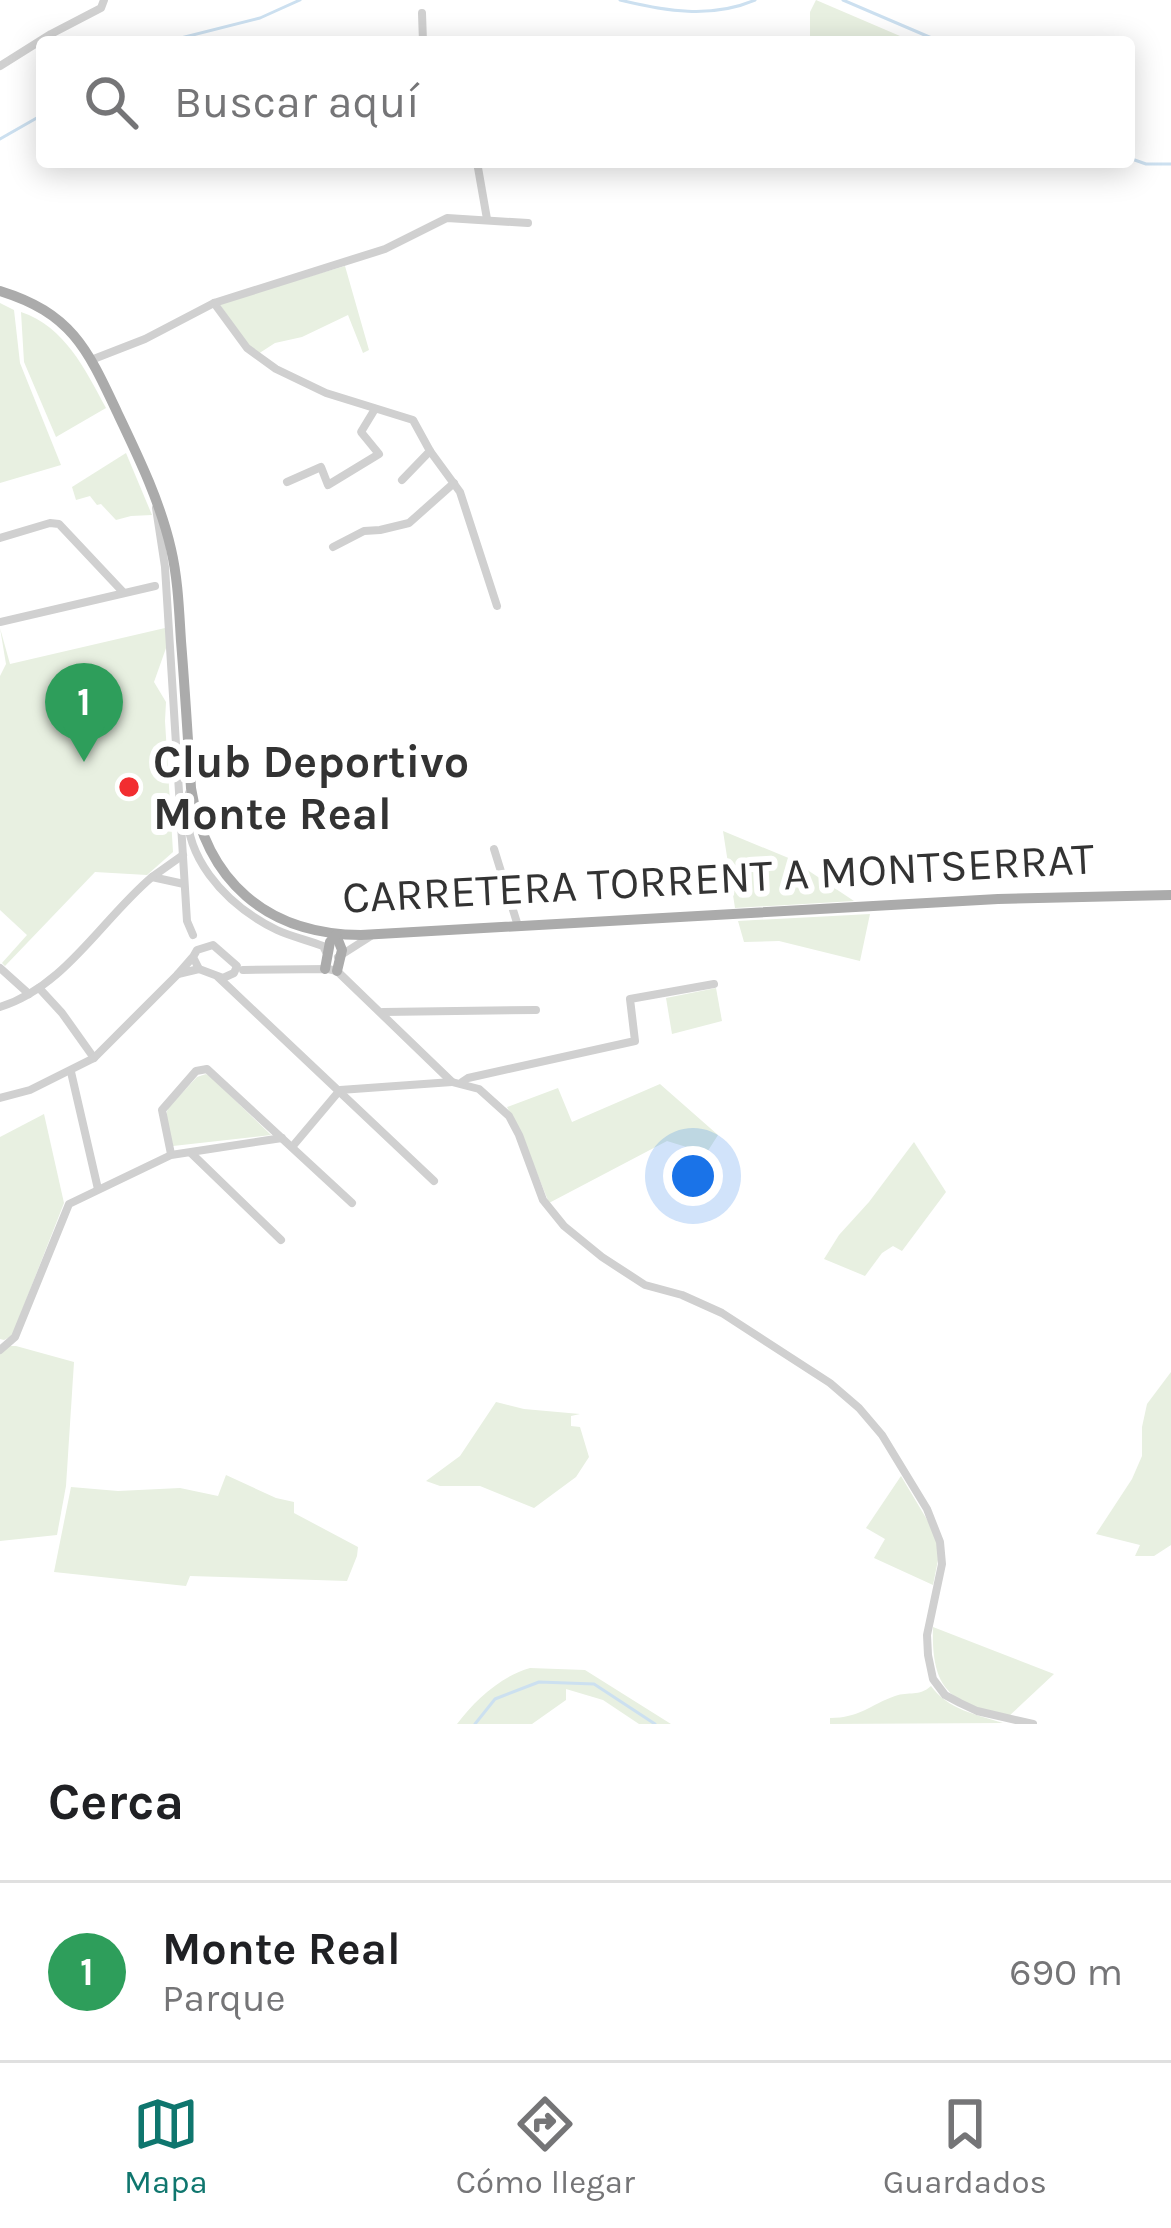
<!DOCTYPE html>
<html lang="es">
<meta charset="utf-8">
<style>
:root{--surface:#fff;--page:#f6f6f6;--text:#202124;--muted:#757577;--line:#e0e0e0;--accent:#0f766e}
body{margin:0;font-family:Karla,sans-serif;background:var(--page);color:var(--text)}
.you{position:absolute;left:693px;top:1176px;width:42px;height:42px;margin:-30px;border:9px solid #fff;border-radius:50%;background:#1a73e8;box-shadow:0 0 0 18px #1a73e833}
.badge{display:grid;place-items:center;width:78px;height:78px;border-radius:50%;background:var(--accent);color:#fff;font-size:39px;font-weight:700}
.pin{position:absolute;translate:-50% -99px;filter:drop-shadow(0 3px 6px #0008)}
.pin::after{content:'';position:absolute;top:63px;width:42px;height:36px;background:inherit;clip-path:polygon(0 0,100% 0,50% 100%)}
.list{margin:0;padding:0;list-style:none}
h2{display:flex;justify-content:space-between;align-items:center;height:156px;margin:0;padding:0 48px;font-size:51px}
h2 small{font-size:39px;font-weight:400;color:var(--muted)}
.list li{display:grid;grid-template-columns:78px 1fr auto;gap:36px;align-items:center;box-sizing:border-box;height:180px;padding:0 48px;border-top:3px solid var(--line)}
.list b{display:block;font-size:45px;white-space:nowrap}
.list p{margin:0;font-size:39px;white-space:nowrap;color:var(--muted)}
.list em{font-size:39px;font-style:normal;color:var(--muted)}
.icon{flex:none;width:66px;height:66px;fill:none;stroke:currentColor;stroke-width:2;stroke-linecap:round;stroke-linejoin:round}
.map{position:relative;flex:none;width:1171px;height:1724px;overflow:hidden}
.search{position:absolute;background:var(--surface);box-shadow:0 6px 30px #0003;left:36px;right:36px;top:36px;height:132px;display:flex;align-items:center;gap:30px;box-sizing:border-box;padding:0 42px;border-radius:12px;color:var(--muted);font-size:45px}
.sheet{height:336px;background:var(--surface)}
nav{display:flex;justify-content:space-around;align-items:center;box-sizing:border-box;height:168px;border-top:3px solid var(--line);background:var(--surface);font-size:33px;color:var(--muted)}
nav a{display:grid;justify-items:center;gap:6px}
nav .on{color:var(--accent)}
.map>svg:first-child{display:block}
.green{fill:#e8f0e1}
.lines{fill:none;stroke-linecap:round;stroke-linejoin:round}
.stream{stroke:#cce0f0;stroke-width:3}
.minor{stroke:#d0d0d0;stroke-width:8}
.major{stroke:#ababab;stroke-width:10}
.poi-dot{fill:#f22d30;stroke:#fff;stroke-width:4.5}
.labels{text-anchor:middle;stroke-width:12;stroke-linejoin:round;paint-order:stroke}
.poi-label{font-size:45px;font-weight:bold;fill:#333;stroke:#fff;text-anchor:start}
.street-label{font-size:45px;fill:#333;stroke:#fff}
</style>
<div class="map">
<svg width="1171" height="1724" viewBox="0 0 1171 1724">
<rect width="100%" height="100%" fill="#fff"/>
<g class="green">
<path d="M816,0L914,42H810V12Z"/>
<path d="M345,266L369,350L363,353L348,315L302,337L275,343L258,354L247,345L219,303Z"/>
<path d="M0,303L14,310L20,363L61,465L0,483Z"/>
<path d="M21,312C65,327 85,369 106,408L56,437L24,362Z"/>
<path d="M126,453L152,515L131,516L116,520L101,504L97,505L90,496L76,500L72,487Z"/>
<path d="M0,628L10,664L165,628L171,634L154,682L166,702L165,721L173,852L147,875L95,872L5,966L2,963L27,935L0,910V676L6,664Z"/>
<path d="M723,831L791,859L854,901L735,908Z"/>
<path d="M870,914L860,961L779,941L744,942L738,921Z"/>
<path d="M716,988L722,1021L672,1034L666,998Z"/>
<path d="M206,1074L211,1077L271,1135L173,1146L166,1115L168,1108L197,1077Z"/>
<path d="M660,1084L718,1135L704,1157L693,1149L667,1141L549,1203L523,1138L507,1107L558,1088L572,1122Z"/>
<path d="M44,1114L64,1203L12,1336L4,1340L0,1339V1137Z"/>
<path d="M914,1142L946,1192L902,1251L893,1246L882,1253L865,1276L824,1259L839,1235L869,1202Z"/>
<path d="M6,1346H16L74,1362L66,1486L57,1535L0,1541V1353Z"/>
<path d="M1171,1372V1545L1154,1556H1135L1140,1545L1096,1534L1132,1479L1142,1456V1427L1147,1404Z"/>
<path d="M496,1402L524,1409L580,1414L571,1416V1426L580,1427L589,1457L576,1477L534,1508L480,1486H440L426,1481L460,1456Z"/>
<path d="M226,1475L276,1498L294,1502V1513L358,1547L357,1556L347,1581L190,1576L186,1586L54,1572L71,1487L118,1491L180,1488L218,1496Z"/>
<path d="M901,1476L935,1533L939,1555L933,1585L874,1558L885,1539L866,1528Z"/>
<path d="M933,1627L1054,1674L1008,1717C950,1703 931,1690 933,1627Z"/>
<path d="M530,1668L585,1670L671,1724H639L603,1700L566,1689V1700L532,1724H457C475,1700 501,1676 530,1668Z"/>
<path d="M931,1686C947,1709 977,1715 1003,1723L830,1724V1718C859,1718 870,1705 895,1696C909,1691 919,1697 931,1686Z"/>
</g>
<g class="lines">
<g class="stream">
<path d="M620,0C665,11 711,19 755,0"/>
<path d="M843,0L941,42"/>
<path d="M165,42L260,18L300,0"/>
<path d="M0,139L42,115"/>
<path d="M1129,158L1146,164H1171"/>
<path d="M475,1724L495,1699L539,1682L594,1684L655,1724"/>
</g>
<g class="minor">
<path d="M422,13L423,42"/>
<path d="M0,66L51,34L101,8L104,0"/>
<path d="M477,162L487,219"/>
<path d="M214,303L247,348L276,369L326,393L413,420L430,451L460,492L497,606"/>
<path d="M91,360L145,339L214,303L385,249L447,218L528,223"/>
<path d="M402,480L430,451"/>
<path d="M287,482L321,467L328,485L379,454L361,432L375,409"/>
<path d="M156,508L165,567L187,921L193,935"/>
<path d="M0,538L50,523L59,524L123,592"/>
<path d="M333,547L364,531L380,530L409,523L454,483"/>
<path d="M0,622L155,586"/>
<path d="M189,793C177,854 226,905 277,930C292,937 308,940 323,946L326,952"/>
<path d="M494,849L518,926"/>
<path d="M183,855L152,877L184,884"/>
<path d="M213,945L237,966L234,973L223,978L199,969L193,957L197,950Z"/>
<path d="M338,957L371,936"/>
<path d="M192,958L178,974L199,969"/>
<path d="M0,968L29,994"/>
<path d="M243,970L328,969L337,971L452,1082L479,1089L509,1116L519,1135L543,1200L564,1226L602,1257L645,1285L682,1295L722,1313L830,1383L859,1408L882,1435L927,1509L940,1542L942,1564L927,1635L928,1655L933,1679L945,1695L960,1703L977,1711L1033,1724"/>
<path d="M218,977L434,1181"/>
<path d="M39,988L62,1013L94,1058"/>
<path d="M0,1007C65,987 102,919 152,877"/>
<path d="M383,1012L536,1010"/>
<path d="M71,1072L98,1189"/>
<path d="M462,1082L468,1078L635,1041L630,999L714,984"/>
<path d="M0,1098L30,1090L94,1058L178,974"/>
<path d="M292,1147L340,1090L452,1082"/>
<path d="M191,1153L281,1240"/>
<path d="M171,1154L162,1110L196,1071L207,1069L352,1203"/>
<path d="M0,1350L15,1337L69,1204L171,1155L282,1138"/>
</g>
<g class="major">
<path d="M0,291C71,313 87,348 117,412C138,456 160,501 171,549C178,579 179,610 181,641C185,690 188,739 191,788C206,881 266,934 361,935L998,899L1171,895"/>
<path d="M336,935L342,950L337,971"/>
<path d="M325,969L330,942L336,935"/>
</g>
</g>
<circle class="poi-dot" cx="129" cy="787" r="12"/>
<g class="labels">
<g class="poi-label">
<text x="153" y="777">Club Deportivo<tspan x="153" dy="52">Monte Real</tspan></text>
</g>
<g class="street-label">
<text transform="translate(718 877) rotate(-3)" y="16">CARRETERA TORRENT A MONTSERRAT</text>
</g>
</g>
</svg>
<div class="you"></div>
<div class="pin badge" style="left:84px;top:762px;background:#2e9e5b">1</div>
<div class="search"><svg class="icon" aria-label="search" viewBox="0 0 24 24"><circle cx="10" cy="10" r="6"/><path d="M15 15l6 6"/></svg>Buscar aquí</div>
</div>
<section class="sheet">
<h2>Cerca<small></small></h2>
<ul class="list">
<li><span class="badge" style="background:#2e9e5b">1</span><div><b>Monte Real</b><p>Parque</p></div><em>690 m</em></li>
</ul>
</section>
<nav>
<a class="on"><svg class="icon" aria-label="map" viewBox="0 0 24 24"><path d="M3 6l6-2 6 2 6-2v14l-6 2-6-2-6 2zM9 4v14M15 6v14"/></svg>Mapa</a>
<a><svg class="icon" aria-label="directions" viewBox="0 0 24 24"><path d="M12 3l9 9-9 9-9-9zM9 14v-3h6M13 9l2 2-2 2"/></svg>Cómo llegar</a>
<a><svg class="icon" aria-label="saved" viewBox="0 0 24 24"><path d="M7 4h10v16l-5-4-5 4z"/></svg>Guardados</a>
</nav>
